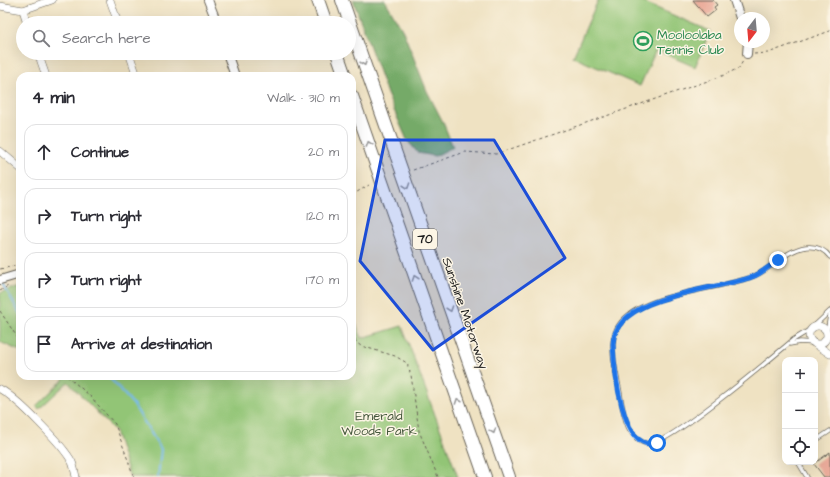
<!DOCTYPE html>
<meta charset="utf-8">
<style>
:root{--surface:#fff;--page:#f7f7f7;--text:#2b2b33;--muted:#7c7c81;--line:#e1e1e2}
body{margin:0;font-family:"Architects Daughter",sans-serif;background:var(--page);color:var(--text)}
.controls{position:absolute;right:12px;bottom:12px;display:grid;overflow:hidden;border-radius:8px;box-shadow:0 4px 16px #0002}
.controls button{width:36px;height:36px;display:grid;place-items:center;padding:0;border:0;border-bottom:1px solid var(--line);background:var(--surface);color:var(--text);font:20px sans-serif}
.compass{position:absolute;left:734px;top:12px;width:36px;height:36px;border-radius:50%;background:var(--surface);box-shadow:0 4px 16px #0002;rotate:196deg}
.stop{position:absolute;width:12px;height:12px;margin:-9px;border:3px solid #1a73e8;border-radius:50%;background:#fff}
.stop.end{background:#1a73e8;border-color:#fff;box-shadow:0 1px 4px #0008}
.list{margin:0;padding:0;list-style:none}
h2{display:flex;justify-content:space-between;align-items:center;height:52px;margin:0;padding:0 16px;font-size:17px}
h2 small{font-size:13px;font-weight:400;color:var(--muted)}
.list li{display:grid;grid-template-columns:26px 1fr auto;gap:12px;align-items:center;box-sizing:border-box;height:56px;margin:0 8px 8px;padding:0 8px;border:1px solid var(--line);border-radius:12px}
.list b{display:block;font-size:15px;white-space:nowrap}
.list em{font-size:13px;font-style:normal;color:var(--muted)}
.icon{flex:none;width:22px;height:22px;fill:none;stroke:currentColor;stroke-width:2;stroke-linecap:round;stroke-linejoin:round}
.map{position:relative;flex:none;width:830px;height:477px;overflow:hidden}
.search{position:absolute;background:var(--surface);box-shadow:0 4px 16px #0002;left:16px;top:16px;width:340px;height:44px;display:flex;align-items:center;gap:10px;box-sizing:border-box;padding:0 14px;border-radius:22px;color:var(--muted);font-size:15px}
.panel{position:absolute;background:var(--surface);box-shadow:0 4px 16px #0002;left:16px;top:72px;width:340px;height:308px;border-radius:12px}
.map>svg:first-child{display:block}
.green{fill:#92c576;stroke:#577049}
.forest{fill:#75aa67;stroke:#486342}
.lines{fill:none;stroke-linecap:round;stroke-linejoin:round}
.stream{stroke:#79bbef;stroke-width:2}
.building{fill:#eaab9a}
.service-casing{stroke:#666156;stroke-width:5}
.minor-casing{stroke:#666156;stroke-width:8}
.tertiary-casing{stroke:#666156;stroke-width:10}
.motorway-casing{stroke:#666156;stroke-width:14}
.path{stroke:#666156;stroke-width:1;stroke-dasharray:3 3;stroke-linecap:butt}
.service{stroke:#fff;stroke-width:3.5}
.minor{stroke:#fff;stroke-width:7}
.tertiary{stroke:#fff;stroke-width:8}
.motorway{stroke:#fff;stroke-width:12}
.oneway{stroke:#999}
.route{stroke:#1a73e8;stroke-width:5}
.marked{fill:#1d4ed8;fill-opacity:0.2;stroke:#1d4ed8;stroke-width:3;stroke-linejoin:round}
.labels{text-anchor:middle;stroke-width:3;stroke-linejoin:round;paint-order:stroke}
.shield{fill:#fcf5e5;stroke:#5f5d58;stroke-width:1}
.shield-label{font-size:12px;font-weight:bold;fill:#1c1c1c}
.leisure-label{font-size:13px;fill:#27864d;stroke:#fcf5e5;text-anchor:start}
.street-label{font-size:13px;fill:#1c1c1c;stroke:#fcf5e5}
.park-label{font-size:13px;fill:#45573c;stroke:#fcf5e5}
</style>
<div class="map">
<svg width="830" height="477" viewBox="0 0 830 477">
<rect width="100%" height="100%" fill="#fcf5e5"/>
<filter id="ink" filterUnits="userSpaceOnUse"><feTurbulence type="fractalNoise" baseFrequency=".025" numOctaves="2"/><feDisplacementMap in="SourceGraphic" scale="8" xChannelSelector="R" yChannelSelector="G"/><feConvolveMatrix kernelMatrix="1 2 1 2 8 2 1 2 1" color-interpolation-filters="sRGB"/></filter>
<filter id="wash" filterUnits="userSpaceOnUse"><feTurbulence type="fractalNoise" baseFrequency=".012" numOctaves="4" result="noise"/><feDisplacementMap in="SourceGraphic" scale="16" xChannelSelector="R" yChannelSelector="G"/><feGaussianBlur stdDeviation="0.9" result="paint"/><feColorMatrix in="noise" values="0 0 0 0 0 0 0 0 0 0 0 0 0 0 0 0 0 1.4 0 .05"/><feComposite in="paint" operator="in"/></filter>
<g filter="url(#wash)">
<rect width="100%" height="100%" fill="#efe2c2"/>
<g class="green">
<path d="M598,0H638L710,31L695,67L656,50L640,86L573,57Z"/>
<path d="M20,286V351L0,342V293Z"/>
<path d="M352,319H354L362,338L402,326L458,477H130L115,431L68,382L39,409L36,406L64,379L61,376H352L354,350Z"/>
</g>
<path class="forest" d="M353,0H385L403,31L427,91L443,122L453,147L435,156L418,153L407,140L387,94Z"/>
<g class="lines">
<g class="stream">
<path d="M2,282L20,314"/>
<path d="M108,376L133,404L161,449L158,477"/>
</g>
</g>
<g id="blocks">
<g class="building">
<path d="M693,0H713L717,5L714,7L716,10L707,17Z"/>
<path d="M830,452V477H824L814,464Z"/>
</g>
</g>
</g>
<g filter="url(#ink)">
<use href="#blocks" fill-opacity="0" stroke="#666156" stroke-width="1"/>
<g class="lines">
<g class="service-casing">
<g id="service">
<path d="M812,328L830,311"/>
<path d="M811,329L793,340C774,356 667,446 649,444C626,441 623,411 620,393C617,373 606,343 619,325C642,292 718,291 754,276C772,269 785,250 806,247C816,246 824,249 830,257"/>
<path d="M827,334L830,315"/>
<path d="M790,344L800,342L813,343"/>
<path d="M815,441L830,431"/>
<path d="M798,462L807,477"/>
</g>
</g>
<g class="minor-casing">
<g id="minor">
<path d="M110,0L118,23"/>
<path d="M0,6L23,10L52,0"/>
<path d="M23,10L27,23"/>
<path d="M38,53L46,76"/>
<path d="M129,53L137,76"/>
<path d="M0,151L20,168"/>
<circle cx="818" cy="335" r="9"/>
<path d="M815,344L830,354"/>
<path d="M0,389C17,398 63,445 72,462C74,467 75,472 76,477"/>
</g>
</g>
<g class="tertiary-casing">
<g id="tertiary">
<path d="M208,0L217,23"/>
<path d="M734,0L740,18"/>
<path d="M227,53L235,76"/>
<path d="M747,54L748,42"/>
<path d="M0,280L20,274"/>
</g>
</g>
<g class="motorway-casing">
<g id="motorway">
<path d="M318,0L326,23"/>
<path d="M342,0L509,477"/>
<path d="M337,53L345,76"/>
<path d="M352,96L485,477"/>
</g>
</g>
<g class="path">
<path d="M754,54L768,53L830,31"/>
<path d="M413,170L465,152L496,154L722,76L739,68L743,61"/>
<path d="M352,192L355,193"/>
<path d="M352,195L369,185"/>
<path d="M0,269L20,265"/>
<path d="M0,291L8,286"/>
<path d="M0,311L17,337L20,339"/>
<path d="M352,334L357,343L361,346L395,356L407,363L411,375L419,431L438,477"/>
<path d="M67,376L89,395L115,424L134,477"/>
</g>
<use href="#service" class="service"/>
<use href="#minor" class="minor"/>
<use href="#tertiary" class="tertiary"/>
<use href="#motorway" class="motorway"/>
</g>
<defs><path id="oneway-chevron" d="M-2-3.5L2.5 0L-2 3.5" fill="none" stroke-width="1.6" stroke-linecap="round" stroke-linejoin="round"/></defs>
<g class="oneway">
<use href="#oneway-chevron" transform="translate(364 63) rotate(71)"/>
<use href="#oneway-chevron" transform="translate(369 144) rotate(-109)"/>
<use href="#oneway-chevron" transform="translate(407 186) rotate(71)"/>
<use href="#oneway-chevron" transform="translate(415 278) rotate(-109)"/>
<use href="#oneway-chevron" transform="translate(450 309) rotate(71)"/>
<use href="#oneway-chevron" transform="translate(458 401) rotate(-109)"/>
<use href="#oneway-chevron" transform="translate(493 431) rotate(71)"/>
</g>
</g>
<g class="lines" filter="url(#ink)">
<path class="route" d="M657,443C621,455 614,365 613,344C615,294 718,290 752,277C762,273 770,266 778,260"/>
</g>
<path class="marked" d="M385,140H494L565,258L433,350L360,261Z"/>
<defs>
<g id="stadium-ring" transform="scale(1)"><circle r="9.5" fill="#fcf5e5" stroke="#2e9e5b" stroke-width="1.5"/><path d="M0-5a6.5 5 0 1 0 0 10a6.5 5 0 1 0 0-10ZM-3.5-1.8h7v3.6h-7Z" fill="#2e9e5b"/></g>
</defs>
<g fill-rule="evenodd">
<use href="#stadium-ring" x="643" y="41"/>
</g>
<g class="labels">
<rect class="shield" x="413" y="229" width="24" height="20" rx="3"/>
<g class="shield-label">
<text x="425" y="243">70</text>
</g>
<g class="leisure-label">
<text x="657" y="39">Mooloolaba<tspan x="657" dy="15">Tennis Club</tspan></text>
</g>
<g class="street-label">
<text transform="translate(466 313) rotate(71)" y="5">Sunshine Motorway</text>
</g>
<g class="park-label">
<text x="379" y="420">Emerald<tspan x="379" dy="15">Woods Park</tspan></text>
</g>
</g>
</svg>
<div class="controls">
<button>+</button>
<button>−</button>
<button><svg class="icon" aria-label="locate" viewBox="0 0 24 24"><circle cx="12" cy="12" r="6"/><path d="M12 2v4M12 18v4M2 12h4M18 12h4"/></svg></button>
</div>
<svg class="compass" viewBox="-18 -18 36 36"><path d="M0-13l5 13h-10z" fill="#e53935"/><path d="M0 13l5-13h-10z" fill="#7c7c81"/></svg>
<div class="stop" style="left:657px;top:443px"></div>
<div class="stop end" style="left:778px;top:260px"></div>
<div class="search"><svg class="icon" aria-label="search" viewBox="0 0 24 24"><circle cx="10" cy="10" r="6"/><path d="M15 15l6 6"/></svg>Search here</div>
<section class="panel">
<h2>4 min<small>Walk · 310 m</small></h2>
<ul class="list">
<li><svg class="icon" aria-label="ahead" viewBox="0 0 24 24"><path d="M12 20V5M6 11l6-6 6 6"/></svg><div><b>Continue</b></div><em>20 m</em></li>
<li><svg class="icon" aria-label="right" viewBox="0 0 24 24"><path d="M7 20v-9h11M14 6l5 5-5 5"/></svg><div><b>Turn right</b></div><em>120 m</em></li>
<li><svg class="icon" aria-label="right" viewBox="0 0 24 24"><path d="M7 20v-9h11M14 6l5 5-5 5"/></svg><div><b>Turn right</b></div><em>170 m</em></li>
<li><svg class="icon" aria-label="arrive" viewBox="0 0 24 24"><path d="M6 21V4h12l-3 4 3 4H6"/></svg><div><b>Arrive at destination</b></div></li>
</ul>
</section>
</div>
